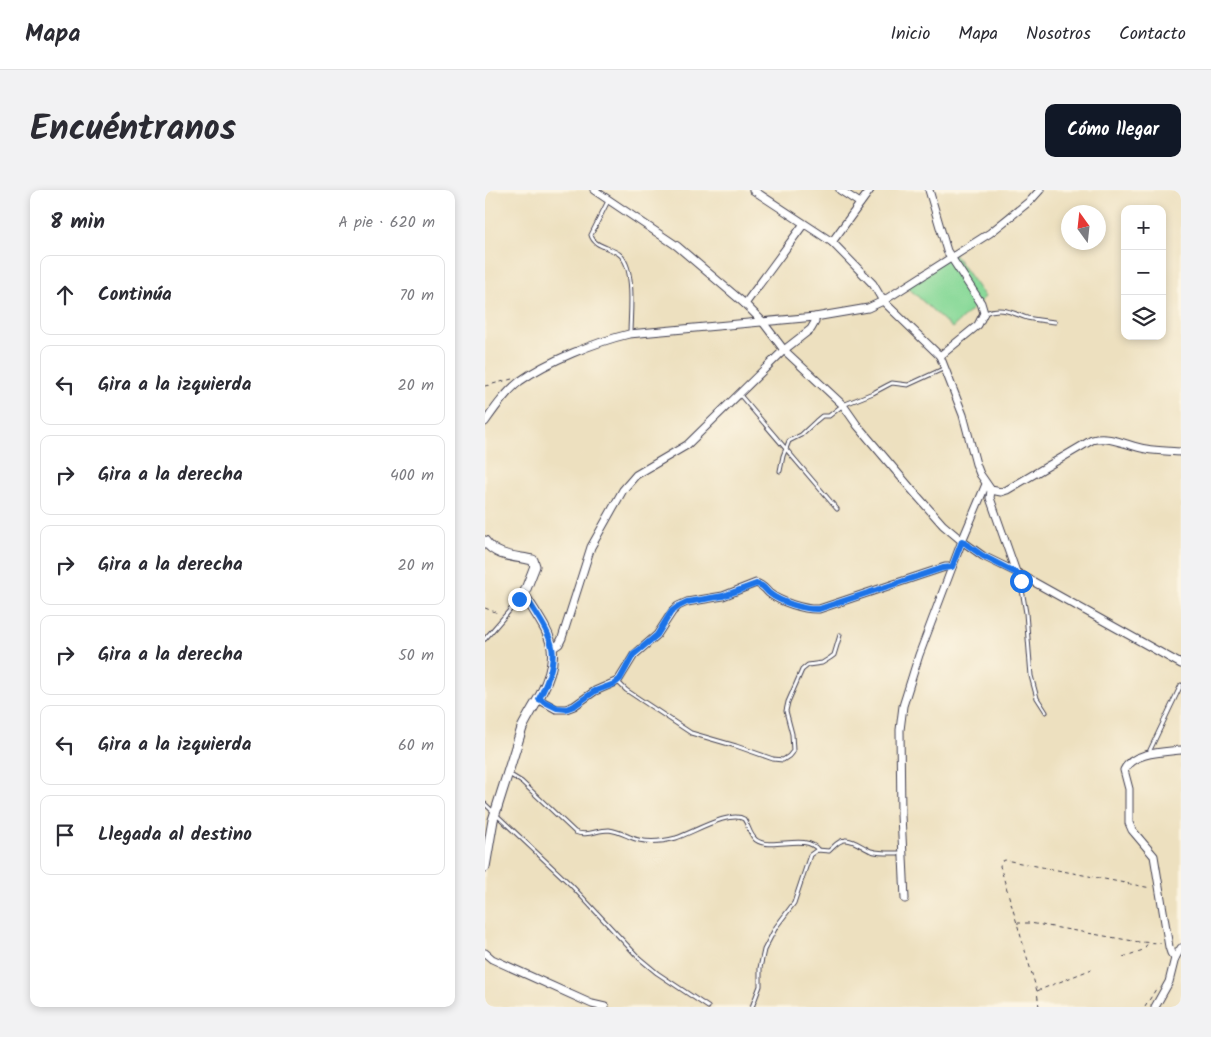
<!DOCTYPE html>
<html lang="es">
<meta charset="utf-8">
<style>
:root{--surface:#fff;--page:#f2f2f3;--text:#2b2b33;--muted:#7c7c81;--line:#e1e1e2;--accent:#111827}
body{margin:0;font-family:Kalam,sans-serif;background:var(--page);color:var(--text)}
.controls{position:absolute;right:15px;top:15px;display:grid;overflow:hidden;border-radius:10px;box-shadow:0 2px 8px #0003}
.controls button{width:45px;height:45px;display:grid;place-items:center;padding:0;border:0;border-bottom:1px solid var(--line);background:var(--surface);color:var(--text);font:25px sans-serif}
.compass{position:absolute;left:576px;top:15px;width:45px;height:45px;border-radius:50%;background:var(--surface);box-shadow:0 2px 8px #0003;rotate:345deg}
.stop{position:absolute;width:15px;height:15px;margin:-11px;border:4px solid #1a73e8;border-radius:50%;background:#fff}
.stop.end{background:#1a73e8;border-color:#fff;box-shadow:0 1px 5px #0008}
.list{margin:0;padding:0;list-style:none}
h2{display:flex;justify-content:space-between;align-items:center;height:65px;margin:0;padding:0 20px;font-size:21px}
h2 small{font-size:16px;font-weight:400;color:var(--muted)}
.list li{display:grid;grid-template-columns:32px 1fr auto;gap:15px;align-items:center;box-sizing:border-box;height:80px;margin:0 10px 10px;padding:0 10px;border:1px solid var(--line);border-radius:10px}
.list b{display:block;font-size:19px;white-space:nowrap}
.list em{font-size:16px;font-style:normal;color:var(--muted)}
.icon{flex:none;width:28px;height:28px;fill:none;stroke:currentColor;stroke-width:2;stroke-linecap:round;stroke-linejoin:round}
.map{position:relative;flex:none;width:696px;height:817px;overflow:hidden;border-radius:10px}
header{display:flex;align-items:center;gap:30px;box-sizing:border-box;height:70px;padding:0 25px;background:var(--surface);border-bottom:1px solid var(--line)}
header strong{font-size:24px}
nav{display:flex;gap:28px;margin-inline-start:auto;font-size:18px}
.intro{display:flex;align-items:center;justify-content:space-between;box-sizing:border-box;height:120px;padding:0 30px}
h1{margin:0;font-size:35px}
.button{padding:12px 22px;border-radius:10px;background:var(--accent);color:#fff;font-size:18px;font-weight:700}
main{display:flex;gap:30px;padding:0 30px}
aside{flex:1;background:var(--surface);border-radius:10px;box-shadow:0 2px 8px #0003}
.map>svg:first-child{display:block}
.green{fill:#89d999;stroke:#567e6a}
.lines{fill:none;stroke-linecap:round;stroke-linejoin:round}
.service-casing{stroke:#403e4f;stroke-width:5}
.minor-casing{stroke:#403e4f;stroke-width:9}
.tertiary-casing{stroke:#403e4f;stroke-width:11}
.path{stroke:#403e4f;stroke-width:1;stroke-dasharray:4 4;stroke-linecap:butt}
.service{stroke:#fff;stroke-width:3}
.minor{stroke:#fff;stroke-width:7}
.tertiary{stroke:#fff;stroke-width:9}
.route{stroke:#1a73e8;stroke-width:6}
</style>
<header>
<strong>Mapa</strong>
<nav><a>Inicio</a><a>Mapa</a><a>Nosotros</a><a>Contacto</a></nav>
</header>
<div class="intro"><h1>Encuéntranos</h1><a class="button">Cómo llegar</a></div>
<main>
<aside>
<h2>8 min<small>A pie · 620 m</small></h2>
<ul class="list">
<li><svg class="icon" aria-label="ahead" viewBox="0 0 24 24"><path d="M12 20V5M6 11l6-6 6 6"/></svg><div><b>Continúa</b></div><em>70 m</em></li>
<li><svg class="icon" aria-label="left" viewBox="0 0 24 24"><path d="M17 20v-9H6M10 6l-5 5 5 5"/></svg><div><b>Gira a la izquierda</b></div><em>20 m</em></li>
<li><svg class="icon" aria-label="right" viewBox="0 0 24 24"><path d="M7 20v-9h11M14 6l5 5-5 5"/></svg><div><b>Gira a la derecha</b></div><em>400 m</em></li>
<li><svg class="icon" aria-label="right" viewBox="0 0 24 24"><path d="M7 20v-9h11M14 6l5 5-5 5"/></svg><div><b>Gira a la derecha</b></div><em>20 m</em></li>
<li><svg class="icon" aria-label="right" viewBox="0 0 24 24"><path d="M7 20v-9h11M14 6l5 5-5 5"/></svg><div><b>Gira a la derecha</b></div><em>50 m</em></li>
<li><svg class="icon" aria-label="left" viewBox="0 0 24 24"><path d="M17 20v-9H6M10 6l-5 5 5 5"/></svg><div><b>Gira a la izquierda</b></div><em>60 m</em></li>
<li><svg class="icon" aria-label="arrive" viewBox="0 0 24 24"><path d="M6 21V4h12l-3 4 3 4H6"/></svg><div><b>Llegada al destino</b></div></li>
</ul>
</aside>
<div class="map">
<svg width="696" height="817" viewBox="0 0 696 817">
<rect width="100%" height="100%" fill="#fcf5e5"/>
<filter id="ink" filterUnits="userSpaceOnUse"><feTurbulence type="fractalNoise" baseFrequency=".02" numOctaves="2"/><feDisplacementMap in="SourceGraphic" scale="10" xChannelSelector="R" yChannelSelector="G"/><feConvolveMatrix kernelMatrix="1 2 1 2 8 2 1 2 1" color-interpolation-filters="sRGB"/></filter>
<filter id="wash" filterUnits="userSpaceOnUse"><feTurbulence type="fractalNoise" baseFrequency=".0096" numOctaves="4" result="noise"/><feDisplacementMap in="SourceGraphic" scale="20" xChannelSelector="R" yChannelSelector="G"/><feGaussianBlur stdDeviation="1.12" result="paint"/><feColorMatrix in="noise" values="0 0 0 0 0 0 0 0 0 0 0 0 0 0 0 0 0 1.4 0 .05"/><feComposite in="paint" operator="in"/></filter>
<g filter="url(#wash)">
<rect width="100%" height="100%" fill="#ede0bf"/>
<path class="green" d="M469,64L500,107L467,138L419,94Z"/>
</g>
<g filter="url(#ink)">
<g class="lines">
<g class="service-casing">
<g id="service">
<path d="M123,11L106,45C109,57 125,57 134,64C151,77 145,124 145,144"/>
<path d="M500,123C516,116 527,123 542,128C551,130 560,131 570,132"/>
<path d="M255,205L352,319"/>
<path d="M295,281L298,266L304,251L316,245L331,231L337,226H344L358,215L388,203L403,195L407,193L423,195L460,178"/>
<path d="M538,387L536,394L541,423L546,486L552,508L561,522"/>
<path d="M0,449L38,405"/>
<path d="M133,492L141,500L206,543L251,556L288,569L298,570L304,566L308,561L307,544L301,521L303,512L317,480L323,475L337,473L345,468L349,465L355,445"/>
<path d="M665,564V560L696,495"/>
<path d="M24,584L37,592L90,642C102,647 111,640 124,640C132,641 138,644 145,647C160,654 176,652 191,648C207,643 245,620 259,629C264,636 264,644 271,650C286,661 321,643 333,660"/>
<path d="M0,614L86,695L154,768L172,783L223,817"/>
<path d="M267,817L275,796V778L279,760L291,737L309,713L325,665L332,660L344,661C349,657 353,650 360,650C369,649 378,658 386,661C396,664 407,663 418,663"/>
</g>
</g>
<g class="minor-casing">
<g id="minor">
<path d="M109,0L192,56L260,114L277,131L299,160L358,215L372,235L427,300L458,335L477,351L498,366L531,382L696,474"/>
<path d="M268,0L347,52L388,94L398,111L455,166L478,225L491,274L495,284L506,300L516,302L522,300L607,250C625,245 643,256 661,259C672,261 684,261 696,262"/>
<path d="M355,0L375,13"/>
<path d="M444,0L462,61L496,113L499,123L493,135L455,166"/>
<path d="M347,52L385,0"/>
<path d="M260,114L318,35"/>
<path d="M0,232C10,218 21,202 35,191C63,171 111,152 144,144L330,127L383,118L398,111L505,43L546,10L555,0"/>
<path d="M506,300L505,308L531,382"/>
<path d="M68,458L74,454L77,448L106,357L138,300L151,285L202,255L299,160L326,139L330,132V127"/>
<path d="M53,509L71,519H81L89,516L110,501L133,491L149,465L172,445L187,422L193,416L202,412L238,406L271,393C278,395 279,398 284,403C295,412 320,420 334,419L460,377H467"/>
<path d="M420,709L416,625L415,540L418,516L434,465L477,351L501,294"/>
<path d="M0,763L7,769L107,814L120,817"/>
<path d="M690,768L686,763L684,757L669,666L647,640L644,633V599L639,580C648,562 679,562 696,560"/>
<path d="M670,817L684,792L690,768L696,758"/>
</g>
</g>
<g class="tertiary-casing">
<path id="tertiary" d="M0,351C11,367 30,366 48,370L50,376L39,404C63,444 80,458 56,504C50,515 43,526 37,538L8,630L0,677"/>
</g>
<g class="path">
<path d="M0,196L27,189"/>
<path d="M0,418L13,423"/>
<path d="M532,733H545L654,752L676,753"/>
<path d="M638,767L658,760L663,753"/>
<path d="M552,801L607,779"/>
<path d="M554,817L552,801L515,676L516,672L520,670L666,698"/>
<path d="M660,817L671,799"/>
</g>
<use href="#service" class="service"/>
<use href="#minor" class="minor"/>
<use href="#tertiary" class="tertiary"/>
</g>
</g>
<g class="lines" filter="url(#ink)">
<path class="route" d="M34,409L39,404C66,448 80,459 54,509L72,518L81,519L89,516L110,501L129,494L135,489L148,465L172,445L186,422L194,416L202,412L238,406L271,394C278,395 279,398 284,403C295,412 320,420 334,419L458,378L467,377L477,351L498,366L539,387L536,391"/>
</g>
</svg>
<div class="controls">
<button>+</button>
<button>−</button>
<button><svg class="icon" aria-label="layers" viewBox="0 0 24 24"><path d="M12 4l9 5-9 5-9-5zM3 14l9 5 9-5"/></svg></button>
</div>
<svg class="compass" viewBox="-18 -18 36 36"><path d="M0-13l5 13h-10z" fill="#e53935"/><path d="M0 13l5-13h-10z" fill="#7c7c81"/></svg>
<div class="stop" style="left:536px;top:391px"></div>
<div class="stop end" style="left:34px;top:409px"></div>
</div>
</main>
